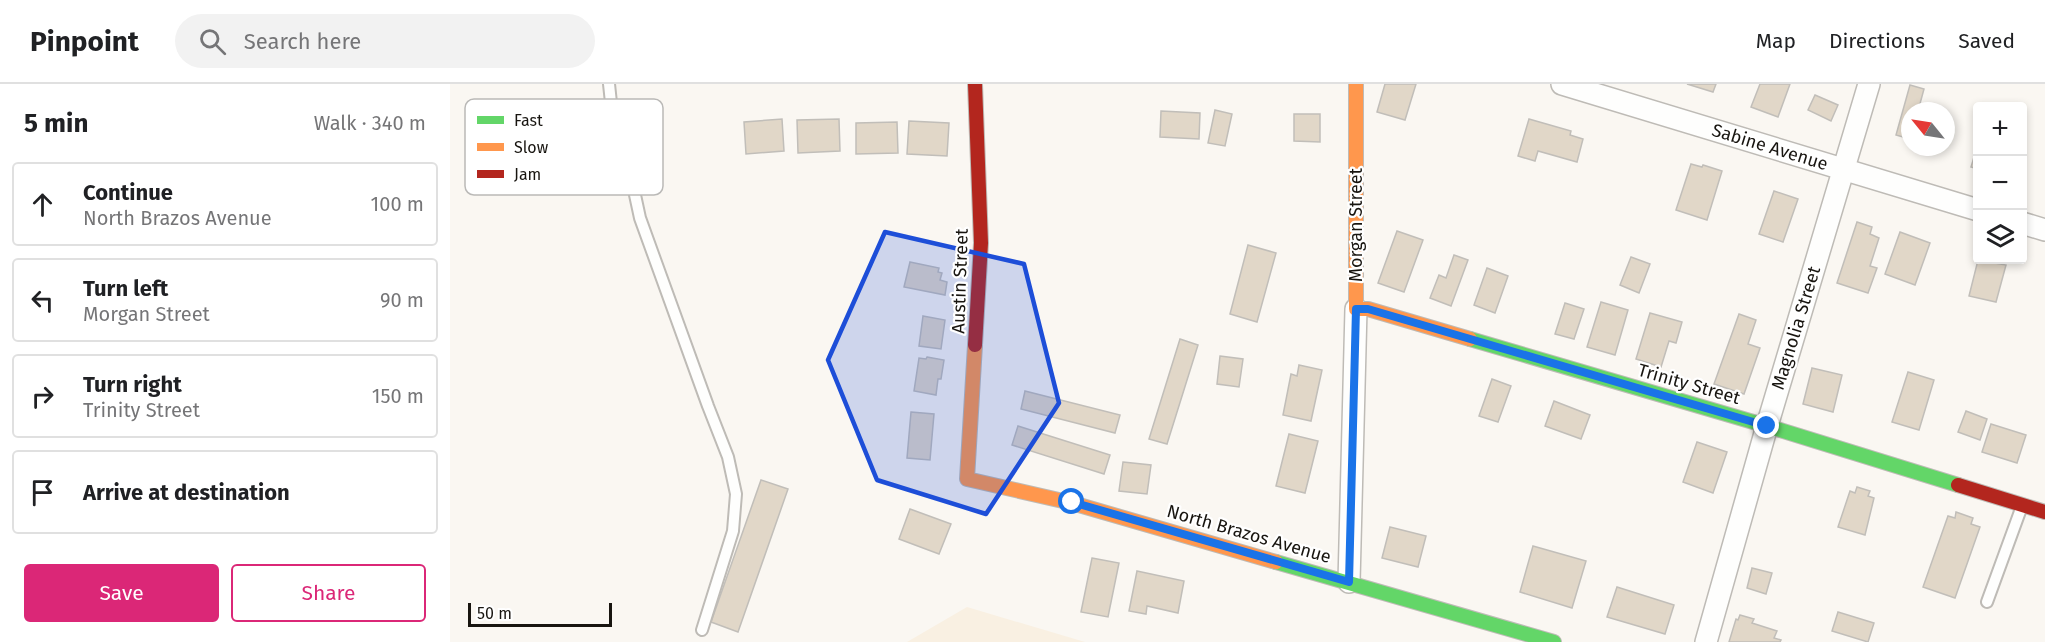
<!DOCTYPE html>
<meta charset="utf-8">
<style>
:root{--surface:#fff;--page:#f2f2f2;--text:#202124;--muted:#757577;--line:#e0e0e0;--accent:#db2777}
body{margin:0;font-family:"Fira Sans",sans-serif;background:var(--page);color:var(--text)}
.controls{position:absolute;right:18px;top:18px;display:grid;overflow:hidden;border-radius:6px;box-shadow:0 3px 9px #0003}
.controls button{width:54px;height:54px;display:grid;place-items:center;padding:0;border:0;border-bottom:2px solid var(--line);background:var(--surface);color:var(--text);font:30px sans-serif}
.compass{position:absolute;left:1451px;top:18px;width:54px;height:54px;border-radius:50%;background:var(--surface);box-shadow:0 3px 9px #0003;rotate:300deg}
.scale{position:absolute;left:18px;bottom:15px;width:144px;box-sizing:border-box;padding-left:6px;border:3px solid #181510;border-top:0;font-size:16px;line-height:21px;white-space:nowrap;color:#181510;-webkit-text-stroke:4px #fff;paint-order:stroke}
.stop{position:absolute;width:18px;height:18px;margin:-14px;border:4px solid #1a73e8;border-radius:50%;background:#fff}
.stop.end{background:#1a73e8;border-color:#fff;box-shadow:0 2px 6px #0008}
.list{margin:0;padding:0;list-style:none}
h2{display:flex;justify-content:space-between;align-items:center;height:78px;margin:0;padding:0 24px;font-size:26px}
h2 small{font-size:20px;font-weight:400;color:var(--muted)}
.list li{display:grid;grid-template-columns:39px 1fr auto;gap:18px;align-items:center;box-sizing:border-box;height:84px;margin:0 12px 12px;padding:0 12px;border:2px solid var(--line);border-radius:6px}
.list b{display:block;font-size:22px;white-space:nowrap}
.list p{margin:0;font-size:20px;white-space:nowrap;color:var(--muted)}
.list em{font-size:20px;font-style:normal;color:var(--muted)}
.actions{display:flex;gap:12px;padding:18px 24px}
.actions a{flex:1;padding:14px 0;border:2px solid var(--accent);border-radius:6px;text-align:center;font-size:21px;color:var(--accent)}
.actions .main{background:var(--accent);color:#fff}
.icon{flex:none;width:33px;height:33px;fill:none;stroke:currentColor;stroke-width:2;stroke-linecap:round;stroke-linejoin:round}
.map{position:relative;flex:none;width:1595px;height:558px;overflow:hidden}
header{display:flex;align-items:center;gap:36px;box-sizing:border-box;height:84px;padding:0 30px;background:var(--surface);border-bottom:2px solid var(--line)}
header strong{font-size:28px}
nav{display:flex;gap:33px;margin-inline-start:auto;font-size:21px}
.search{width:420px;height:54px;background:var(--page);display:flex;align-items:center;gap:15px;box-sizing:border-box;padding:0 21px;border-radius:33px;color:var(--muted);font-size:22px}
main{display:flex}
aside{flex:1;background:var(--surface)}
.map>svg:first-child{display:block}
.built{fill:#f9f0e2}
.building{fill:#e1d7c8;stroke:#c1beb9;stroke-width:1.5}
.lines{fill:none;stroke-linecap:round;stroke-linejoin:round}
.lane-casing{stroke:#bebbb6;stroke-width:14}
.street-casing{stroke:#bebbb6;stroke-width:24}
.fast-casing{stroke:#bebbb6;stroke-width:16}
.slow-casing{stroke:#bebbb6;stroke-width:16}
.jam-casing{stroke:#bebbb6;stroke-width:16}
.lane{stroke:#fefefd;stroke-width:10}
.street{stroke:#fefefd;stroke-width:21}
.fast{stroke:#63d668;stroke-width:14}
.slow{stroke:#ff974d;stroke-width:14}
.jam{stroke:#b3261e;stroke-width:14}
.route{stroke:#1a73e8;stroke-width:8}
.marked{fill:#1d4ed8;fill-opacity:0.2;stroke:#1d4ed8;stroke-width:4.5;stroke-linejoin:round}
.labels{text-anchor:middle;stroke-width:4.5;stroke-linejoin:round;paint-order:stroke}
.street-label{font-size:18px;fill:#181510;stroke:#fff}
.key{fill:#fff;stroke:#bab9b7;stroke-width:1.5}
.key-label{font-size:16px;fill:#181510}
</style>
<header>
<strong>Pinpoint</strong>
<div class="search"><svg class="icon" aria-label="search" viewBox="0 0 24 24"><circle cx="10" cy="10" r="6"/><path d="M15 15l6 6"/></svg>Search here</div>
<nav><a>Map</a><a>Directions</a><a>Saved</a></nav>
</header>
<main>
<aside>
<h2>5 min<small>Walk · 340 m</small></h2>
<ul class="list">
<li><svg class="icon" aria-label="ahead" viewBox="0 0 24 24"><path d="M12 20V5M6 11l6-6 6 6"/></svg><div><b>Continue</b><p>North Brazos Avenue</p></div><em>100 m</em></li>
<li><svg class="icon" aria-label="left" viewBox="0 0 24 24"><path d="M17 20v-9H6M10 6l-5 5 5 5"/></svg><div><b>Turn left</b><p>Morgan Street</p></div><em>90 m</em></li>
<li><svg class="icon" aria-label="right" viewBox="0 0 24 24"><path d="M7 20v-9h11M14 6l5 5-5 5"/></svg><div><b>Turn right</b><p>Trinity Street</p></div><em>150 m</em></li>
<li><svg class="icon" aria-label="arrive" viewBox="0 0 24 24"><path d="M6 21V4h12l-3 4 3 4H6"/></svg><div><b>Arrive at destination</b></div></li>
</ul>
<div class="actions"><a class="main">Save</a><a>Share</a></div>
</aside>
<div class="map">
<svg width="1595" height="558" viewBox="0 0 1595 558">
<rect width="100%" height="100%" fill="#faf7f2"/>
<path class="built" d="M517,523L635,558H457Z"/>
<g class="building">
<path d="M935,0H966L955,36L927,28Z"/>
<path d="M1237,0H1266L1263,8Z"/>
<path d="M1310,0H1340L1328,33L1301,23Z"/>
<path d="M1460,1L1474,5L1468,27H1460V55L1446,51Z"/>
<path d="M1365,11L1388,21L1381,37L1358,26Z"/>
<path d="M765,26L782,30L775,62L758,59Z"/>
<path d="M711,27L750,29L749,55L710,53Z"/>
<path d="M844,30H870V58L844,57Z"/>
<path d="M332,35L334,67L296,70L294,38Z"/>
<path d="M389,35L390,67L348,69L347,36Z"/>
<path d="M1079,35L1121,47L1120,51L1133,55L1127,78L1088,67L1085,77L1068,72Z"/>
<path d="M459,37L499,39L497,72L457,70Z"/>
<path d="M447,38L448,69L406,70V39Z"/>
<path d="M1528,60V85L1521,83Z"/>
<path d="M1241,80L1252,83L1253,81L1272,87L1257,136L1226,126Z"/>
<path d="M1324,107L1348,115L1333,158L1309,150Z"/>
<path d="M1407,138L1422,143L1420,150L1429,154L1420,182L1427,184L1418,209L1387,199Z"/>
<path d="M947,147L973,156L954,208L928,199Z"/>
<path d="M1450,148L1480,159L1465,201L1435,190Z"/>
<path d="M798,161L826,169L807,238L780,230Z"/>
<path d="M1004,171L1018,176L1001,222L980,214L989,191L996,194Z"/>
<path d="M1181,173L1200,180L1189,209L1170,201Z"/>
<path d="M1528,176L1556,181L1546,218L1519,212Z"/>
<path d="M460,178L489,184L488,188L492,189L490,196L497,198L495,211L454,203Z"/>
<path d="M1037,184L1058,192L1045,229L1024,221Z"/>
<path d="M1151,218L1178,226L1165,271L1137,263Z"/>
<path d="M1115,219L1134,225L1124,255L1105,250Z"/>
<path d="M1200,229L1232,238L1226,259L1219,257L1211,283L1186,275Z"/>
<path d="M1289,230L1306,236L1298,260L1310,264L1294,310L1264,300Z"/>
<path d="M473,232L495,236L491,265L469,262Z"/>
<path d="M730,255L748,261L717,360L699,355Z"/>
<path d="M770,272L793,275L789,303L767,300Z"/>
<path d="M477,273L494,276L491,295H488L486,311L464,307L469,274L476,275Z"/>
<path d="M849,281L872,286L861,337L833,331L841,290L847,292Z"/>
<path d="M1362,284L1392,291L1383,328L1353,320Z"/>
<path d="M1458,288L1484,296L1469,346L1442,338Z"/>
<path d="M1042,295L1061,302L1048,338L1029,332Z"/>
<path d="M575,307L670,331L665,349L571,325Z"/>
<path d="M1104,317L1140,331L1131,355L1095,342Z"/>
<path d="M1516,327L1537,335L1530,356L1508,348Z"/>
<path d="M461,328L484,330L480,376L457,374Z"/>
<path d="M1541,340L1576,351L1567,379L1532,368Z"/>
<path d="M568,342L660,371L654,390L562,361Z"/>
<path d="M839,350L868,357L855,409L826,402Z"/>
<path d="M1247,358L1277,368L1263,409L1233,398Z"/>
<path d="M673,378L701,381L697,410L669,407Z"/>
<path d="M311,396L338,405L288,548L261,538Z"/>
<path d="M1407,403L1420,407L1418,412L1424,414L1415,451L1388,443L1400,407L1405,409Z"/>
<path d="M460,425L501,440L489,470L449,455Z"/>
<path d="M1506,428L1523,434L1521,440L1530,443L1505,514L1473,503L1498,432L1505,434Z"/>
<path d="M940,443L976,452L968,483L932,474Z"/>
<path d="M1083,462L1136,477L1122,524L1070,508Z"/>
<path d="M642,474L669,479L658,533L631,528Z"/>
<path d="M1302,484L1322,489L1316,510L1297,504Z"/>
<path d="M687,487L734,497L728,529L697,522L696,530L679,527Z"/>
<path d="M1167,503L1224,521L1215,550L1157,533Z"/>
<path d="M1388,528L1424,539L1418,558L1382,547Z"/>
<path d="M1290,531L1304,535L1302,539L1327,547L1324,554L1331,556L1330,558H1279L1286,535L1288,536Z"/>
</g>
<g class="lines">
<g class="lane-casing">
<g id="lane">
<path d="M159,0L164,47L182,97L190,134L258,322L278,373L286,410L283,447L252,546"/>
<path d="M1537,518L1572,422"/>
</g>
</g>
<g class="street-casing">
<g id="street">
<path d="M1112,0L1528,126"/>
<path d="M1572,139L1595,146"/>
<path d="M899,498L906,225"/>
<path d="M1256,558L1317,342L1419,0"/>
</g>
</g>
<g class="fast-casing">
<g id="fast">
<path d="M1020,255L1317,342L1508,401"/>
<path d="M826,478L1104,558"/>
</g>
</g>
<g class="slow-casing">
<g id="slow">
<path d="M906,0V225H918L1020,255"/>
<path d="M525,261L517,395L622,419L826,478"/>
</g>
</g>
<g class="jam-casing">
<g id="jam">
<path d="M525,261L531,159L525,0"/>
<path d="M1508,401L1595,428"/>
</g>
</g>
<use href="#lane" class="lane"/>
<use href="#street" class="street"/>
<use href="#fast" class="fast"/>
<use href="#slow" class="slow"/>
<use href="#jam" class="jam"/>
</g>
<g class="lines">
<path class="route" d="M622,418L899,498L906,225H918L1317,342"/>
</g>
<path class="marked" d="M435,148L574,180L609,319L536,430L427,396L378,276Z"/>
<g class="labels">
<g class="street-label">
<text transform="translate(1320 63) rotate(17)" y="6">Sabine Avenue</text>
<text transform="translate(906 141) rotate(-90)" y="6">Morgan Street</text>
<text transform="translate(510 197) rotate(-88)" y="6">Austin Street</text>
<text transform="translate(1346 244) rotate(-73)" y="6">Magnolia Street</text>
<text transform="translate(1239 300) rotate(16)" y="6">Trinity Street</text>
<text transform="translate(799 450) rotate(16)" y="6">North Brazos Avenue</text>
</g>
</g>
<rect x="15" y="15" width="198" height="96" rx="9" class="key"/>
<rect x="27" y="32" width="27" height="8" fill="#63d668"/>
<rect x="27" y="59" width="27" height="8" fill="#ff974d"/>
<rect x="27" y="86" width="27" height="8" fill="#b3261e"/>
<g class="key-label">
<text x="64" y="42">Fast</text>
<text x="64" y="69">Slow</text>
<text x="64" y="96">Jam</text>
</g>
</svg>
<div class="controls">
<button>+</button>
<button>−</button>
<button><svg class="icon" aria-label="layers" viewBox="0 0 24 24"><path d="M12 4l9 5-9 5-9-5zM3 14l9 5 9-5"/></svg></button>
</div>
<svg class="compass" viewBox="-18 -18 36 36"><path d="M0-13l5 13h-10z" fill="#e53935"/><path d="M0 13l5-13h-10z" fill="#757577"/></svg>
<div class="scale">50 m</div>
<div class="stop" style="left:622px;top:418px"></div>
<div class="stop end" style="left:1317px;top:342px"></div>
</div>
</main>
